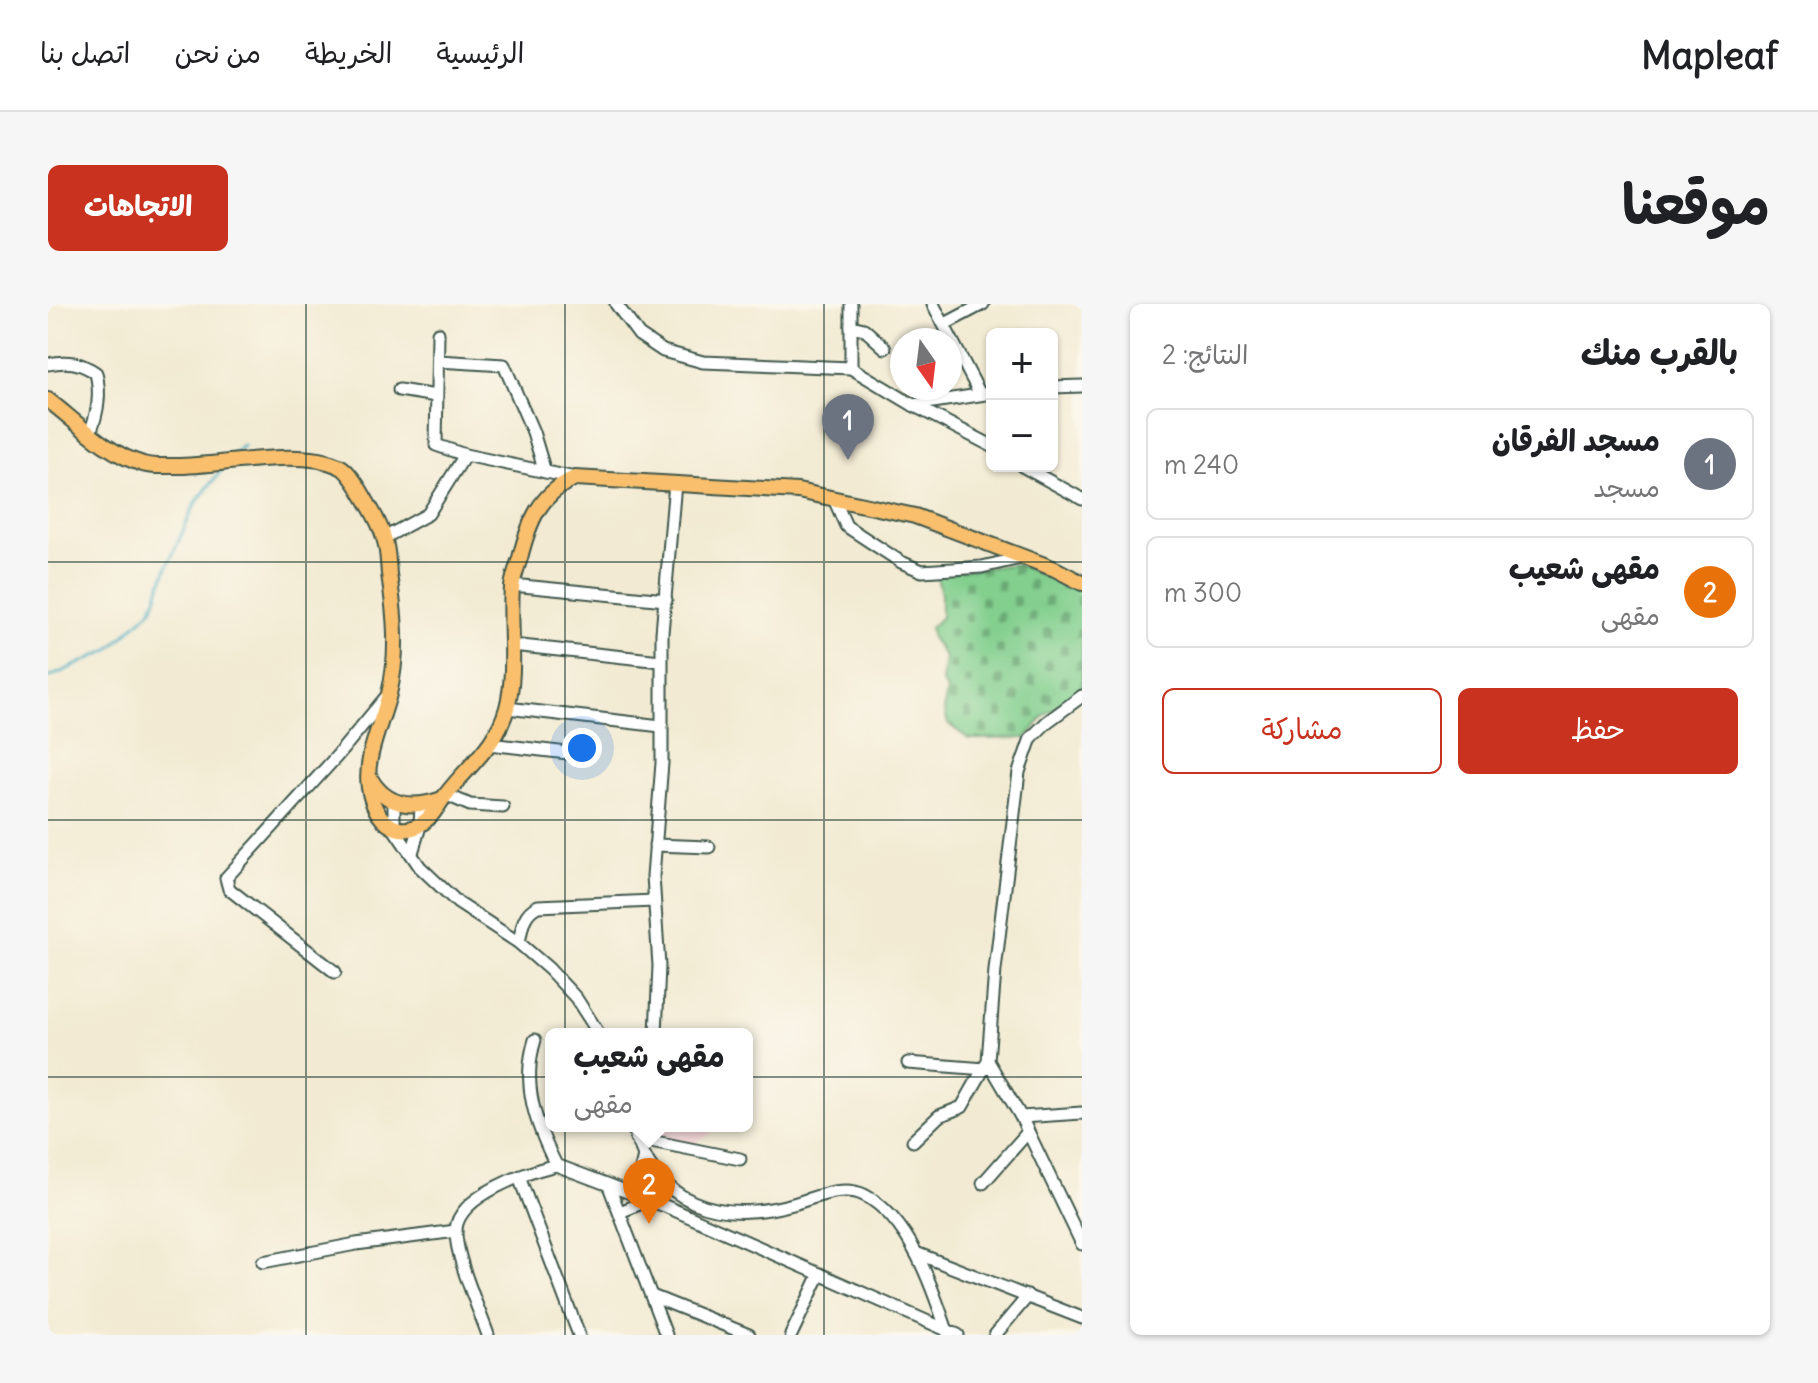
<!DOCTYPE html>
<html lang="ar">
<meta charset="utf-8">
<style>
:root{--surface:#fff;--page:#f6f6f6;--text:#202124;--muted:#757577;--line:#e0e0e0;--accent:#c8321e}
body{margin:0;font-family:Delius,"Playpen Sans Arabic",sans-serif;background:var(--page);color:var(--text);direction:rtl}
.controls{position:absolute;right:24px;top:24px;display:grid;overflow:hidden;border-radius:12px;box-shadow:0 2px 6px #0004}
.controls button{width:72px;height:72px;display:grid;place-items:center;padding:0;border:0;border-bottom:2px solid var(--line);background:var(--surface);color:var(--text);font:40px sans-serif}
.compass{position:absolute;left:842px;top:24px;width:72px;height:72px;border-radius:50%;background:var(--surface);box-shadow:0 2px 6px #0004;rotate:166deg}
.you{position:absolute;left:534px;top:444px;width:28px;height:28px;margin:-20px;border:6px solid #fff;border-radius:50%;background:#1a73e8;box-shadow:0 0 0 12px #1a73e833}
.badge{display:grid;place-items:center;width:52px;height:52px;border-radius:50%;background:var(--accent);color:#fff;font-size:26px;font-weight:700}
.pin{position:absolute;translate:-50% -66px;filter:drop-shadow(0 2px 4px #0008)}
.pin::after{content:'';position:absolute;top:42px;width:28px;height:24px;background:inherit;clip-path:polygon(0 0,100% 0,50% 100%)}
.popup{position:absolute;left:497px;top:724px;width:208px;height:104px;box-sizing:border-box;display:grid;place-content:center;border-radius:12px;background:var(--surface);filter:drop-shadow(0 2px 6px #0005);font-size:26px;white-space:nowrap;color:var(--muted)}
.popup b{font-size:30px;color:var(--text)}
.popup::after{content:'';position:absolute;left:50%;top:100%;margin-left:-16px;border:16px solid transparent;border-top-color:var(--surface)}
.list{margin:0;padding:0;list-style:none}
h2{display:flex;justify-content:space-between;align-items:center;height:104px;margin:0;padding:0 32px;font-size:34px}
h2 small{font-size:26px;font-weight:400;color:var(--muted)}
.list li{display:grid;grid-template-columns:52px 1fr auto;gap:24px;align-items:center;box-sizing:border-box;height:112px;margin:0 16px 16px;padding:0 16px;border:2px solid var(--line);border-radius:12px}
.list b{display:block;font-size:30px;white-space:nowrap}
.list p{margin:0;font-size:26px;white-space:nowrap;color:var(--muted)}
.list em{font-size:26px;font-style:normal;color:var(--muted)}
.actions{display:flex;gap:16px;padding:24px 32px}
.actions a{flex:1;padding:18px 0;border:2px solid var(--accent);border-radius:12px;text-align:center;font-size:28px;color:var(--accent)}
.actions .main{background:var(--accent);color:#fff}
.map{position:relative;flex:none;width:1034px;height:1031px;overflow:hidden;direction:ltr;border-radius:12px}
header{display:flex;align-items:center;gap:48px;box-sizing:border-box;height:112px;padding:0 40px;background:var(--surface);border-bottom:2px solid var(--line)}
header strong{font-size:38px}
nav{display:flex;gap:44px;margin-inline-start:auto;font-size:28px}
.intro{display:flex;align-items:center;justify-content:space-between;box-sizing:border-box;height:192px;padding:0 48px}
h1{margin:0;font-size:56px}
.button{padding:20px 36px;border-radius:12px;background:var(--accent);color:#fff;font-size:28px;font-weight:700}
main{display:flex;gap:48px;padding:0 48px}
aside{flex:1;background:var(--surface);border-radius:12px;box-shadow:0 2px 6px #0004}
.map>svg:first-child{display:block}
.built{fill:#f7cfd5}
.cemetery{fill:url(#cemetery-stones);stroke:#508661;stroke-width:2}
.lines{fill:none;stroke-linecap:round;stroke-linejoin:round}
.stream{stroke:#44aec3;stroke-width:3}
.minor-casing{stroke:#3f574c;stroke-width:15}
.major-casing{stroke:#3f574c;stroke-width:18}
.minor{stroke:#fff;stroke-width:11}
.major{stroke:#f9bf6c;stroke-width:14}
.grid{fill:none;stroke:#1f3d34;stroke-width:2;stroke-opacity:0.55}
</style>
<header>
<strong>Mapleaf</strong>
<nav><a>الرئيسية</a><a>الخريطة</a><a>من نحن</a><a>اتصل بنا</a></nav>
</header>
<div class="intro"><h1>موقعنا</h1><a class="button">الاتجاهات</a></div>
<main>
<aside>
<h2>بالقرب منك<small>النتائج: 2</small></h2>
<ul class="list">
<li><span class="badge" style="background:#6b7280">1</span><div><b>مسجد الفرقان</b><p>مسجد</p></div><em>240 m</em></li>
<li><span class="badge" style="background:#e8710a">2</span><div><b>مقهى شعيب</b><p>مقهى</p></div><em>300 m</em></li>
</ul>
<div class="actions"><a class="main">حفظ</a><a>مشاركة</a></div>
</aside>
<div class="map">
<svg width="1034" height="1031" viewBox="0 0 1034 1031">
<defs>
<pattern id="cemetery-stones" width="16" height="16" patternUnits="userSpaceOnUse" patternTransform="scale(2)"><rect width="16" height="16" fill="#82cf8e"/><path d="M2 7V4a2 2 0 0 1 4 0v3zM10 15v-3a2 2 0 0 1 4 0v3z" fill="#6aa975"/></pattern>
</defs>
<rect width="100%" height="100%" fill="#fbf7ec"/>
<filter id="ink" filterUnits="userSpaceOnUse"><feTurbulence type="fractalNoise" baseFrequency=".0125" numOctaves="2"/><feDisplacementMap in="SourceGraphic" scale="16" xChannelSelector="R" yChannelSelector="G"/><feConvolveMatrix kernelMatrix="1 2 1 2 8 2 1 2 1" color-interpolation-filters="sRGB"/></filter>
<filter id="wash" filterUnits="userSpaceOnUse"><feTurbulence type="fractalNoise" baseFrequency=".006" numOctaves="4" result="noise"/><feDisplacementMap in="SourceGraphic" scale="32" xChannelSelector="R" yChannelSelector="G"/><feGaussianBlur stdDeviation="1.8" result="paint"/><feColorMatrix in="noise" values="0 0 0 0 0 0 0 0 0 0 0 0 0 0 0 0 0 1.4 0 .05"/><feComposite in="paint" operator="in"/></filter>
<g filter="url(#wash)">
<rect width="100%" height="100%" fill="#f2ead2"/>
<path class="built" d="M599,822H661L663,830L651,836L648,843L603,833Z"/>
<path class="cemetery" d="M968,260L997,273L1000,270L1034,287V386L996,412L978,434L921,435L900,420L896,404L899,386L894,378L897,353L884,335L882,324L893,313V290L889,273L895,269Z"/>
<g class="lines">
<g class="stream">
<path d="M184,151L196,141"/>
<path d="M0,374L61,346L104,305L119,263L147,200L175,164"/>
</g>
</g>
</g>
<g filter="url(#ink)">
<g class="lines">
<g class="minor-casing">
<g id="minor">
<path d="M568,0L591,31L615,47L655,58L803,64L865,101L944,142"/>
<path d="M885,0L932,90"/>
<path d="M897,20L935,0"/>
<path d="M803,22L816,25L837,44"/>
<path d="M390,29L388,141L417,151L527,174"/>
<path d="M390,57L456,61L485,128L497,168"/>
<path d="M0,60C19,56 32,58 48,69C53,90 50,108 42,129"/>
<path d="M803,64V0"/>
<path d="M1004,83L1034,82"/>
<path d="M351,86L388,92"/>
<path d="M865,101L944,89"/>
<path d="M974,162L1034,195"/>
<path d="M786,195L798,222L853,258L874,267L934,263L977,253"/>
<path d="M336,234L380,210L417,151"/>
<path d="M464,281L618,296"/>
<path d="M464,341L613,357"/>
<path d="M1034,392L999,418L983,434L971,468L947,666L940,757L973,813L1034,940"/>
<path d="M459,404L613,422"/>
<path d="M441,440L537,451"/>
<path d="M399,491L422,501L455,503"/>
<path d="M346,498V525L372,563L410,599L471,639L501,665L528,694L551,730"/>
<path d="M607,541L661,543"/>
<path d="M364,549L372,522L373,501"/>
<path d="M471,639C474,623 475,609 490,602L606,597"/>
<path d="M287,668L181,585L178,574L289,452L338,393"/>
<path d="M608,730L611,662L605,572L614,459V329L627,179"/>
<path d="M487,736C473,780 488,821 508,861"/>
<path d="M860,759L937,765"/>
<path d="M973,813L1034,809"/>
<path d="M585,822C607,901 671,920 745,900C767,894 794,880 816,891C862,914 885,985 900,1030"/>
<path d="M588,834L692,855"/>
<path d="M865,837L891,812L914,803L940,757"/>
<path d="M471,873L531,1031"/>
<path d="M935,879L980,828"/>
<path d="M561,882L618,1031"/>
<path d="M587,891L596,852"/>
<path d="M572,908L601,896"/>
<path d="M868,949L1034,1014"/>
<path d="M215,958L308,940L408,927"/>
<path d="M604,992L701,1031"/>
<path d="M440,1031C431,1005 406,950 408,925C411,891 480,868 508,861L617,902L910,1031"/>
<path d="M743,1031L772,970"/>
<path d="M947,1031L980,992"/>
</g>
</g>
<g class="major-casing">
<g id="major">
<path d="M0,96C29,118 59,150 95,160C104,163 115,162 125,162C171,163 253,142 293,163C300,167 307,178 312,186C320,200 332,218 336,234C340,245 340,259 341,270C347,311 351,349 341,390C334,419 316,453 321,484C328,527 364,542 390,502C411,468 447,447 459,404C469,365 461,323 464,283C465,274 469,263 472,254C481,218 491,190 527,174L750,187L867,212L1007,265L1034,279"/>
<path d="M322,474C338,503 366,505 394,495"/>
</g>
</g>
<use href="#minor" class="minor"/>
<use href="#major" class="major"/>
</g>
</g>
<path class="grid" d="M258,0V1031M517,0V1031M776,0V1031M0,258H1034M0,516H1034M0,773H1034"/>
</svg>
<div class="controls">
<button>+</button>
<button>−</button>
</div>
<svg class="compass" viewBox="-18 -18 36 36"><path d="M0-13l5 13h-10z" fill="#e53935"/><path d="M0 13l5-13h-10z" fill="#757577"/></svg>
<div class="you"></div>
<div class="pin badge" style="left:800px;top:156px;background:#6b7280">1</div>
<div class="pin badge" style="left:601px;top:920px;background:#e8710a">2</div>
<div class="popup"><b>مقهى شعيب</b>مقهى</div>
</div>
</main>
